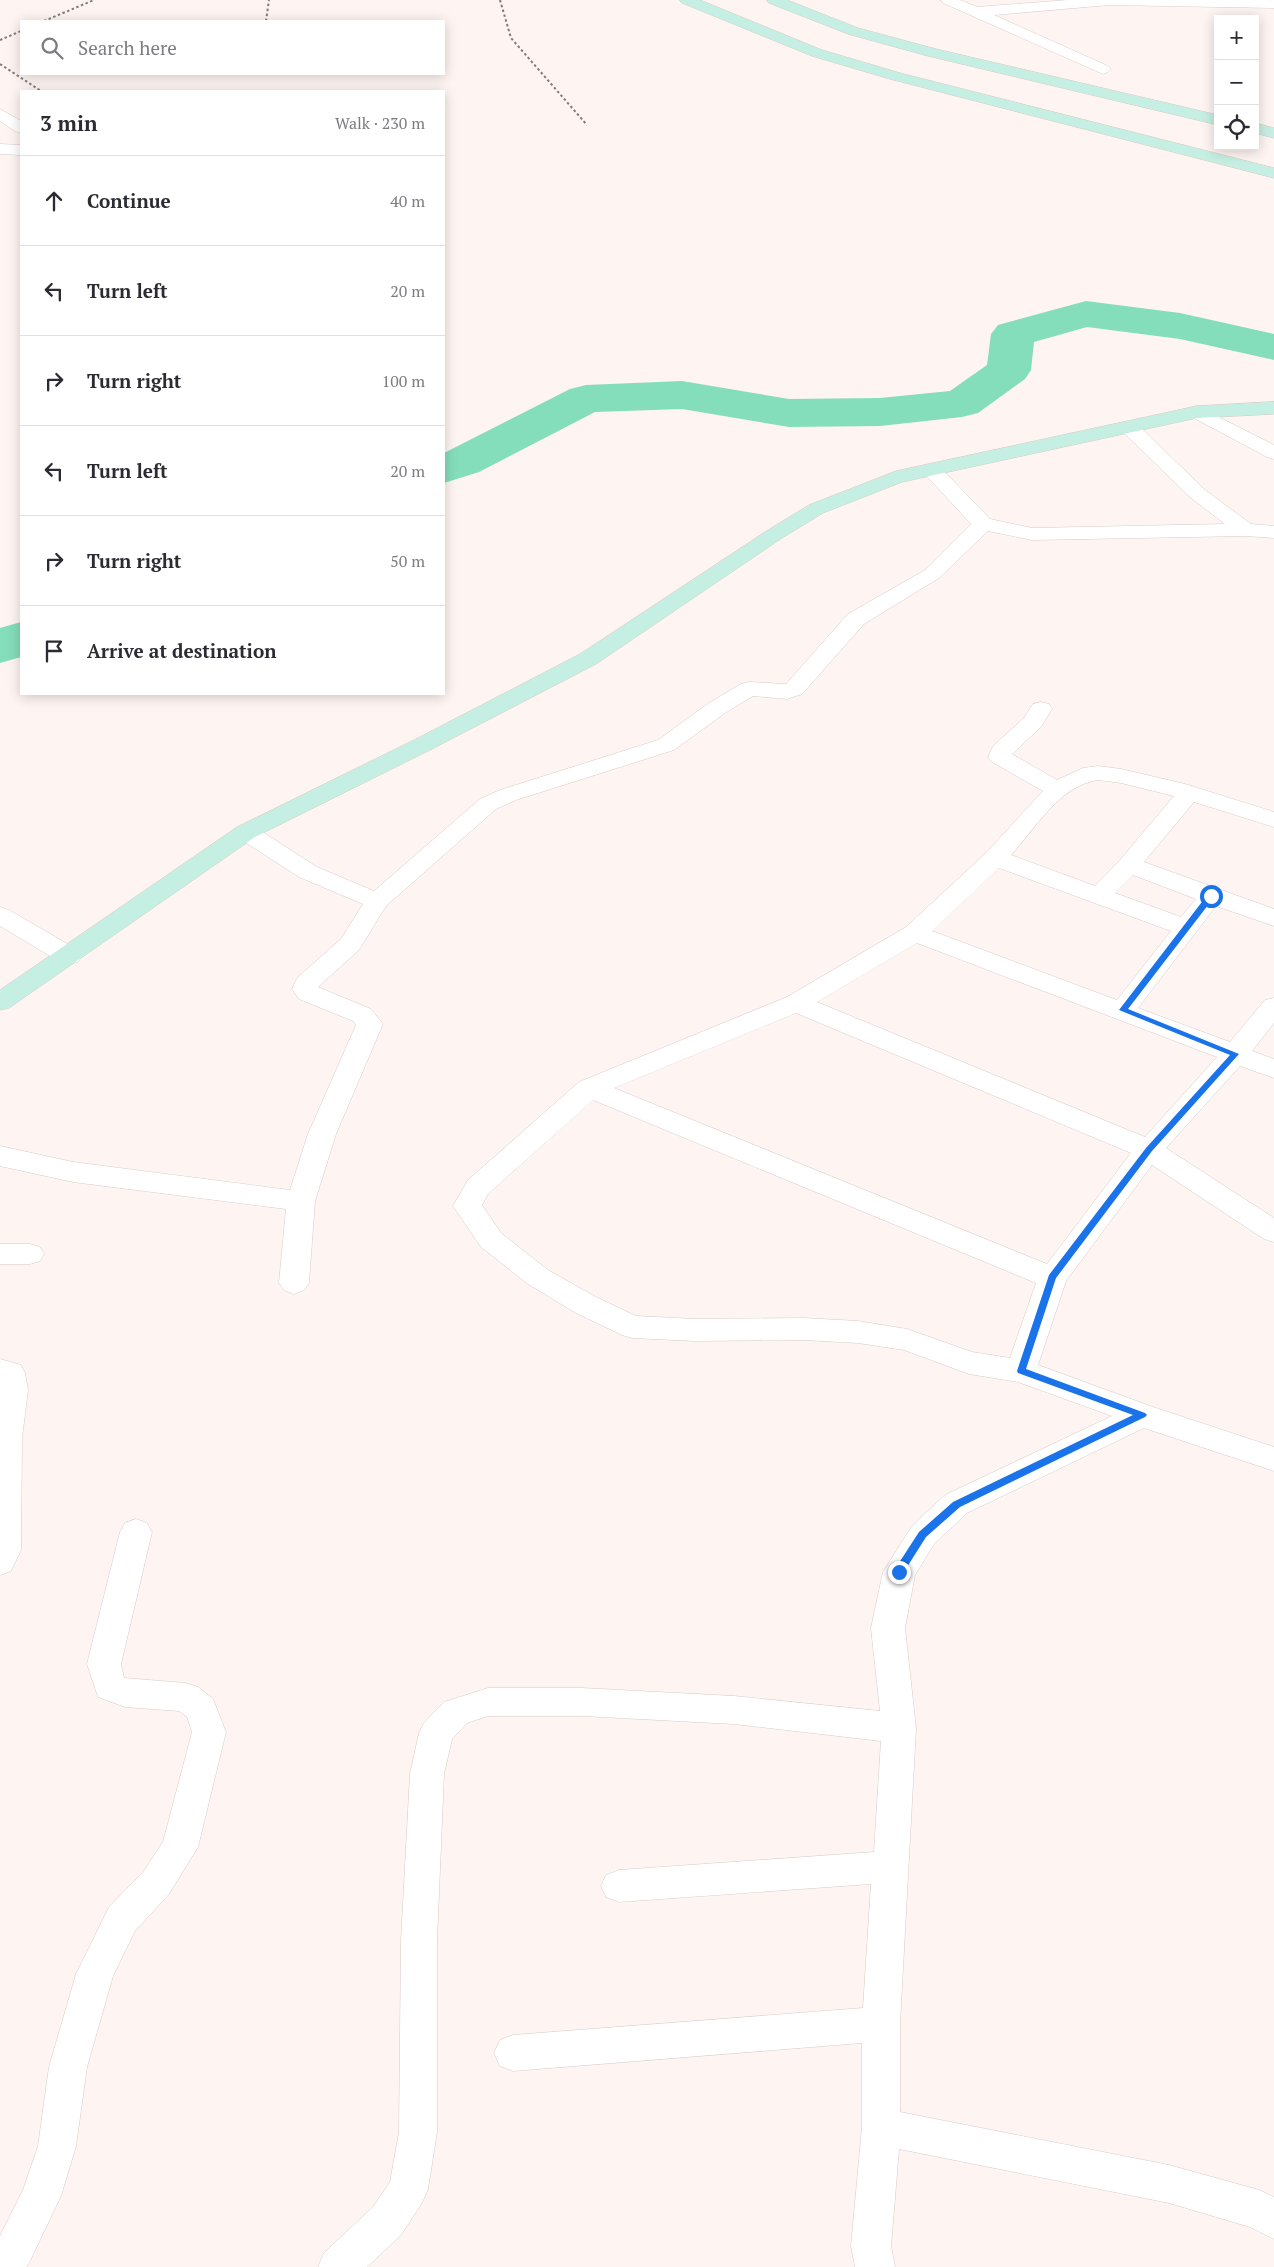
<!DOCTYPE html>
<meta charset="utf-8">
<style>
:root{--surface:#fff;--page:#f7f7f7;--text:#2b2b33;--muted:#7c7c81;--line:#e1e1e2}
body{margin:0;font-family:"PT Serif",serif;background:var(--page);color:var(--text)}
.controls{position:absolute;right:15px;top:15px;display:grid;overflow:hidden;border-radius:0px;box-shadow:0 2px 12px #0003}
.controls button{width:45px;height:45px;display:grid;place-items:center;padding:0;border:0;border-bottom:1px solid var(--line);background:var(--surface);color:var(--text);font:25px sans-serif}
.stop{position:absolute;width:15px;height:15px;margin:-11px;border:4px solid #1a73e8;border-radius:50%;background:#fff}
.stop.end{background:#1a73e8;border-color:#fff;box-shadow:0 1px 5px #0008}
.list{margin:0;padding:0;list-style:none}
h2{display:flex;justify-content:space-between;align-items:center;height:65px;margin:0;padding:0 20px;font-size:21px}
h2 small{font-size:16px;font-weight:400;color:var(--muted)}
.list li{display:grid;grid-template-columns:32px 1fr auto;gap:15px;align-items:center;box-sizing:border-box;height:90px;padding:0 20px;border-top:1px solid var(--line)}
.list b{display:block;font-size:19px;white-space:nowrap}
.list em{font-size:16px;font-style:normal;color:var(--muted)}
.icon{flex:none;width:28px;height:28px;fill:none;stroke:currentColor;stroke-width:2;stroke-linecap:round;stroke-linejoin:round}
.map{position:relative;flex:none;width:1274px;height:2267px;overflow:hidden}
.search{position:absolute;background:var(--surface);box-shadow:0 2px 12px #0003;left:20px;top:20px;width:425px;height:55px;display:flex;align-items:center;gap:12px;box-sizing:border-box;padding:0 18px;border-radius:0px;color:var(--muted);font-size:19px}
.panel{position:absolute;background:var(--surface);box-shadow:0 2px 12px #0003;left:20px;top:90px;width:425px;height:605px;border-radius:0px}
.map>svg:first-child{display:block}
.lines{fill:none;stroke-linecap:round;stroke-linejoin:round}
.river{fill:#84ddbb;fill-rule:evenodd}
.street-casing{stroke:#d7cbc8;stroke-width:1}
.secondary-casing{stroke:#d7cbc8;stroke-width:1}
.path{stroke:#827b79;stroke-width:2;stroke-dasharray:2.5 2.5;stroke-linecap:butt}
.street{fill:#fff;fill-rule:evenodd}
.secondary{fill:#c5efe2;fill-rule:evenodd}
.route{fill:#1a73e8}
</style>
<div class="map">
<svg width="1274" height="2267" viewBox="0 0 1274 2267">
<rect width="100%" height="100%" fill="#fef4f1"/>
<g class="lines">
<g class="river">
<path d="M1086,301L1180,313L1274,334V360L1180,339L1087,327L1034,342L1031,370L1025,379L978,413L962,417L880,426L789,427L682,409L595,412L479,472L444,483V453L570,389L586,385L682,381L789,399L880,398L950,391L987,365L991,334L998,325Z"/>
<path d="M21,622V657L0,663V628Z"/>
</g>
<g class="street-casing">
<g id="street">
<path d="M941,0H960L977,7L1068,0H1274V8L1110,5L994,15L1108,66L1111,69L1108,72L1103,74L943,3Z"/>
<path d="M0,109L21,121V133L15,131L0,121Z"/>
<path d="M0,144L21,145V155L0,154Z"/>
<path d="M1197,406L1274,445V459L1267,457L1190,416L1187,412L1190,408Z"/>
<path d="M1130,422L1137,424L1205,490L1251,524L1274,526V538L1246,536L1032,540L988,531L939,578L864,624L802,694L787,699L753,696L725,713L674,750L516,800L496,809L386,906L359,950L318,987L371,1009L383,1024L336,1134L315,1201L309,1283L304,1290L294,1294L284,1290L279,1283L286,1209L73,1182L0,1166V1146L73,1162L290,1190L308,1134L356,1025L353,1021L299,999L292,989L297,978L341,939L363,904L299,877L237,837L234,832L237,827L246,825L255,827L317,867L374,891L480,799L500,790L658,740L709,703L741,684L749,682L786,684L848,614L925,570L971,524L925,474L922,470L925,466L932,464L939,466L990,519L1032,528L1225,524L1191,498L1123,432L1120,428L1123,424Z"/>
<path d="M1041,702L1049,704L1052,709L1041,727L1012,754L1057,780L1083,768L1098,766L1121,769L1185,784L1274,812V827L1194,802L1144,862L1274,909V926L1216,906L1138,1008L1230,1042L1265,1000L1274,998V1023L1252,1051L1274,1059V1078L1240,1066L1166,1148L1274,1218V1242L1264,1239L1152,1165L1066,1281L1038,1365L1153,1407L1274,1447V1471L1144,1428L967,1513L934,1544L915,1575L905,1628L916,1728L900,2024V2112L1169,2165L1259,2190L1274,2197V2239L1250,2227L1169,2203L899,2149L891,2246L895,2267H855L851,2246L862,2127V2043L513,2071L500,2066L494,2053L500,2040L513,2035L863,2008L871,1884L619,1902L606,1897L601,1886L606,1875L619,1870L874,1852L881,1741L734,1724L582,1716H488L467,1723L452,1739L444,1774L437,1941V2132L428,2189L422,2203L401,2235L367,2267H318L324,2253L373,2207L390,2182L399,2132L401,1941L410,1774L419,1733L424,1723L444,1702L488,1688H582L734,1696L880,1711L871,1628L883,1572L912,1526L945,1495L1112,1416L1018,1382L969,1374L904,1350L858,1343L803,1340L695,1341L632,1338L622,1335L576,1313L528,1284L481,1247L453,1206L468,1180L579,1082L787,997L906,927L986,853L1043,791L992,762L988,757L993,746L1024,718L1033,704ZM1098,780L1121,783L1174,796L1120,860L1095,886L1011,855C1035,829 1060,785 1098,780ZM999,868L1171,931L1117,1000L932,931ZM1133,875L1196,899L1181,917L1115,893ZM917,943L1217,1057L1145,1137L817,1002ZM796,1013L1131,1153L1047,1264L614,1088ZM593,1100L1036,1283L1010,1358L972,1352L907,1329L858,1321L803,1318L695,1319L636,1316L596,1297L548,1270L501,1233L482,1205L488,1194Z"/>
<path d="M0,907L9,910L78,950L82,956L78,962L69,964L60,962L0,926Z"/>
<path d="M0,1244H30L40,1247L44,1254L40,1261L30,1264H0Z"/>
<path d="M0,1359L21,1365L25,1373L28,1390L22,1438L21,1550L11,1571L0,1575Z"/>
<path d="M136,1519L147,1523L152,1532L121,1664L124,1678L186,1683L198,1687L213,1699L226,1732L198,1847L169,1894L135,1931L113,1976L87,2067L76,2146L61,2196L29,2263L26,2267H0V2236L23,2190L38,2146L49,2067L76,1974L109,1907L143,1872L163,1842L192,1732L187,1717L179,1711L125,1707L98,1697L87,1664L120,1532L125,1523Z"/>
</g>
</g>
<g class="secondary-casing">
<g id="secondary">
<path d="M680,0H700L822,50L900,73L1274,168V178L890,79L812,56L682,3Z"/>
<path d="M767,0H787L858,28L936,49L1218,115V125L928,56L848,34L769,3Z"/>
<path d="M1255,123L1274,128V138L1255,133Z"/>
<path d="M1274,402V414L1197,418L902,482L823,513L782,538L596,664L432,749L255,837L9,1008L0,1010V990L237,827L416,739L580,654L768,530L809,505L896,471L1197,406Z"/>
</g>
</g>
<g class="path">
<path d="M500,0L511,38L587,125"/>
<path d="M44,21L94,0"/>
<path d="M266,21L269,0"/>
<path d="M0,40L21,31"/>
<path d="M0,64L41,91"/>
</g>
<use href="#street" class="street"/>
<use href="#secondary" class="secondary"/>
</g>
<path class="route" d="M1208,894L1215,896L1128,1009L1239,1054L1152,1151L1056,1278L1026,1369L1145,1413L1147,1415L1145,1417L960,1507L926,1537L902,1575H895V1569L919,1532L953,1502L1133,1415L1018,1373L1017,1371L1049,1275L1146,1148L1230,1055L1119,1010Z"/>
</svg>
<div class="controls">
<button>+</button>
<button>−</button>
<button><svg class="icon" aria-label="locate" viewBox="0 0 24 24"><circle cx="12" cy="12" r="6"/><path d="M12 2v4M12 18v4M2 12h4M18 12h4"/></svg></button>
</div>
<div class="stop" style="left:1211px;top:896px"></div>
<div class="stop end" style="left:899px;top:1572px"></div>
<div class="search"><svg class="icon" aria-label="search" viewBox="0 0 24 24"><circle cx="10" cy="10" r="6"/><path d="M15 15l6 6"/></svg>Search here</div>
<section class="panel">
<h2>3 min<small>Walk · 230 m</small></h2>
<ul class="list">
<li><svg class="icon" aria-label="ahead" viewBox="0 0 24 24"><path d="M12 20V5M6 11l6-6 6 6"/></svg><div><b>Continue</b></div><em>40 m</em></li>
<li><svg class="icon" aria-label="left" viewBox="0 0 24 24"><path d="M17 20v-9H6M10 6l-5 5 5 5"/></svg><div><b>Turn left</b></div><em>20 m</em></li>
<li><svg class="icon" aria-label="right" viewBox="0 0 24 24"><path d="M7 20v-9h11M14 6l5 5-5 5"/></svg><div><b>Turn right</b></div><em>100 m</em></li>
<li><svg class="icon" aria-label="left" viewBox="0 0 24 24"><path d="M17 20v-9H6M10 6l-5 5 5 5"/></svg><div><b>Turn left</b></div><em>20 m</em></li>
<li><svg class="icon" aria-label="right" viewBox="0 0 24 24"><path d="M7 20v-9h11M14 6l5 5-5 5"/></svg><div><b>Turn right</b></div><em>50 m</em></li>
<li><svg class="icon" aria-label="arrive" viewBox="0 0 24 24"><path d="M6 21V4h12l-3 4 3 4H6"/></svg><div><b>Arrive at destination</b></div></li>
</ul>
</section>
</div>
